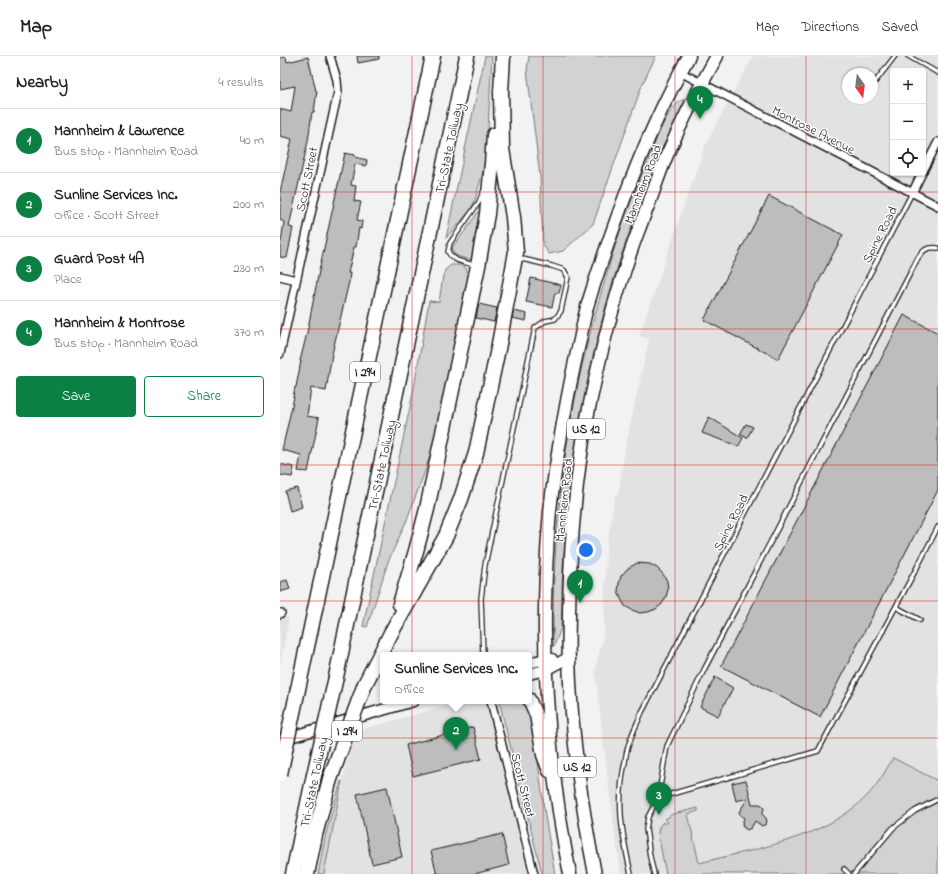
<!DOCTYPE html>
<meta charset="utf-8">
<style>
:root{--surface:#fff;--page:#f6f6f6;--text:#222;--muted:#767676;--line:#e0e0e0;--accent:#0b8043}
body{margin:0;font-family:"Indie Flower",sans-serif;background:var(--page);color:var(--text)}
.controls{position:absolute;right:12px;top:12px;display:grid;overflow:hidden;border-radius:4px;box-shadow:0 1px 3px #0004}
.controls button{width:36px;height:36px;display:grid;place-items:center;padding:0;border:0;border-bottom:1px solid var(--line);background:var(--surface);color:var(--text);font:20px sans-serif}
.compass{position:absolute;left:562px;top:12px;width:36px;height:36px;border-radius:50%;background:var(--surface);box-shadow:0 1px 3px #0004;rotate:166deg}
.you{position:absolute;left:306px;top:494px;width:14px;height:14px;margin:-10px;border:3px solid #fff;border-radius:50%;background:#1a73e8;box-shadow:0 0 0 6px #1a73e833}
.badge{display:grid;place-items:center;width:26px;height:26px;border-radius:50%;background:var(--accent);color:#fff;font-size:13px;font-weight:700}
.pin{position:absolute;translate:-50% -33px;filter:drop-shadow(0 1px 2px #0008)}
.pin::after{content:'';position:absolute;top:21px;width:14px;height:12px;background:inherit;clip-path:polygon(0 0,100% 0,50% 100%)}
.popup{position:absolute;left:100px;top:596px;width:152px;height:52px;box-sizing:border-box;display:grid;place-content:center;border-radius:4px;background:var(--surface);filter:drop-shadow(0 1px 3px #0005);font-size:13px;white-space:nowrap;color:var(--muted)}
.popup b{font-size:15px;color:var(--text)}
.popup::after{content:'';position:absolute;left:50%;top:100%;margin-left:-8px;border:8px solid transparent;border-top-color:var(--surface)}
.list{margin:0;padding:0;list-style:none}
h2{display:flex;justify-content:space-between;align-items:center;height:52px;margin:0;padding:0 16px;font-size:17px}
h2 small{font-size:13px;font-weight:400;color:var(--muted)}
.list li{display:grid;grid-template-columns:26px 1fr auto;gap:12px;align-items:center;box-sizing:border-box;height:64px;padding:0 16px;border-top:1px solid var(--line)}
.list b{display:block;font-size:15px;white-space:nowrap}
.list p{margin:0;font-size:13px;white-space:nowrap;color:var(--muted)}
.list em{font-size:13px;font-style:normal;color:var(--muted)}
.actions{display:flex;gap:8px;padding:12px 16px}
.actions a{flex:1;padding:9px 0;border:1px solid var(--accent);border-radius:4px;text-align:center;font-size:14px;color:var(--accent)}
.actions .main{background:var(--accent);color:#fff}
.icon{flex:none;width:22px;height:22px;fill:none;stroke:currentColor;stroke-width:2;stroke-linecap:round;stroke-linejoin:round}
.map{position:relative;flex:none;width:658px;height:818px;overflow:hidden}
header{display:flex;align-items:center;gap:24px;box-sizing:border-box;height:56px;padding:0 20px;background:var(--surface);border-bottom:1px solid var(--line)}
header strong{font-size:19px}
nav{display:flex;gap:22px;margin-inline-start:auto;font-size:14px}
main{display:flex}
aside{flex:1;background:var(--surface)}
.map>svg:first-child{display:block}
.built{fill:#e2e2e2;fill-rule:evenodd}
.green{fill:#d2d2d2;stroke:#777}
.building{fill:#bdbdbd;stroke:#1c1c1c}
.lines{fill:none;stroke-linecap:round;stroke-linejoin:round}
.lane-casing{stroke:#1c1c1c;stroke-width:6}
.street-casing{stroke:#1c1c1c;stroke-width:10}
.secondary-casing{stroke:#1c1c1c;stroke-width:13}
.primary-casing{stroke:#1c1c1c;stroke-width:15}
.highway-casing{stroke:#1c1c1c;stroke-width:17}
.lane{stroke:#fff;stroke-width:3.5}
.street{stroke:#fff;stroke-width:7}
.secondary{stroke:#fff;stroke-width:10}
.primary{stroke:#fff;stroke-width:12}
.highway{stroke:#fff;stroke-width:14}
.highway-bridge-casing{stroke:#1c1c1c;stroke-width:17;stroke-linecap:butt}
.highway-bridge{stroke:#fff;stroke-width:14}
.grid{fill:none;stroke:#d62828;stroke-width:1;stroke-opacity:0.55}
.labels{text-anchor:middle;stroke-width:3;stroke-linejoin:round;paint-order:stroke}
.shield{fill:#fff;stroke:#606060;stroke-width:1}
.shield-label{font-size:12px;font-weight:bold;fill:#1c1c1c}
.street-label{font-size:13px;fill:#1c1c1c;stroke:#fff}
</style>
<header>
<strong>Map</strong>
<nav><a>Map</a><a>Directions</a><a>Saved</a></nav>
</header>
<main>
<aside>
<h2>Nearby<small>4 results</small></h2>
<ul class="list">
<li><span class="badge">1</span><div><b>Mannheim &amp; Lawrence</b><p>Bus stop · Mannheim Road</p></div><em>40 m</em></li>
<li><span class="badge">2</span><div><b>Sunline Services Inc.</b><p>Office · Scott Street</p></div><em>200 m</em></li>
<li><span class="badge">3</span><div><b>Guard Post 4A</b><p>Place</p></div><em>230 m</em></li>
<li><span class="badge">4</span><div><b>Mannheim &amp; Montrose</b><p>Bus stop · Mannheim Road</p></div><em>370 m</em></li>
</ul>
<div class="actions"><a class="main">Save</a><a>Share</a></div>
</aside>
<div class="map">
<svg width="658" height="818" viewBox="0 0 658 818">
<rect width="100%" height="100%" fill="#f2f2f2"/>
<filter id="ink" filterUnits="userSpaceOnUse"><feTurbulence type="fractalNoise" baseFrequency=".025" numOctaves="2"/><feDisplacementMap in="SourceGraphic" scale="8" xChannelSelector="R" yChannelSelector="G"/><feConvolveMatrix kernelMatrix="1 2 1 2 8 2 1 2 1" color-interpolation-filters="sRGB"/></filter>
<g filter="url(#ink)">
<g class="built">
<path d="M473,0H658V818H341L330,741L315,614L324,576L326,495L335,439H338L344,397L369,283L359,280L424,92ZM613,15H643V117H613ZM568,18H592V42H568Z"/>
<path d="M9,561L0,611V563Z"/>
<path d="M184,645H208L248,818H44L62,725L69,698L79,674Z"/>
</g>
<g class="green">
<path d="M205,0H212L207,92L203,115L195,144L190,155L166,182Z"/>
<path d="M249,0H376L362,29L313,168L283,195L269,198L263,189L260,121L247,14Z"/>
<path d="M404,43L405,45C389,79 373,113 360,148C326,234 304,326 292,418C287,455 284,492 282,529C282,543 282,558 281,572L274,590H273C273,562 273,533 275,505C280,409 297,314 326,221C337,181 351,142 368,105C375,87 386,52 404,43Z"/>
<path d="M201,152L192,204L180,201L174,198L172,193L174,189L185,175Z"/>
<path d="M171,209H181L186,212L188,219L187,233L154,387L145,415L126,466L108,506L87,571L83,570L133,337L149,245L159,246L163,220L165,214Z"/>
<path d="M219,645H245L249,654L257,698L265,760L275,818H262Z"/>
<path d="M613,702L658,725V818H386L378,778L379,771L383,766L385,768L388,766L385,763L393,758L418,752V755L408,758L419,807C474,793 543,783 585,742C597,730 605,716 613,702Z"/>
<path d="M61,725H62L44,818H38L46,777Z"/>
</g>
<g class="building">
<path d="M77,0H99V3L78,7Z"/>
<path d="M6,1L7,6L28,1L36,35H37L34,56H32L28,85L9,171L13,172L7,202L0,201V186H1L4,166L0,164V149L1,144H0V136L12,83L0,80V53L11,56L15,30L0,33V2Z"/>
<path d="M65,97L75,99V101L87,104L86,110L75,108L71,129L76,130L74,145L81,146L77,164L82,165L81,173L79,172L76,191H74L68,217H70L69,226L52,298L46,335L31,332L27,360L39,362L28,416L18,415L21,399L2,394L14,341H13L15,331H16L21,305H20L27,277L39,215Z"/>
<path d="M489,140L563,179L498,303L424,264Z"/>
<path d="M251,222L281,229L279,237H275L272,251L246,246Z"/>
<path d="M199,248L217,252L214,266L196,262Z"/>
<path d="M234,255L247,258L246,265L232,262Z"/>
<path d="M624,259L658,277V434L540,661L441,610Z"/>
<path d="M429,361L463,382L458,391L455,389L422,377Z"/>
<path d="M466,368L473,371L467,382L460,378Z"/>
<path d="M0,408L14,411L12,421L0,419Z"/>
<path d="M17,432L22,451L10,455L5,435Z"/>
<path d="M357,507L370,508L377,512L383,518L387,525L388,533L386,541L382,548L376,553L368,556L360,557L352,554L345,550L341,543L338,535L339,527L341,520L347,513Z"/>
<path d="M7,524L10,533L0,536V526Z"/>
<path d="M435,621L453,632L438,660L420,651Z"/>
<path d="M193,671L201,703L133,720L126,689Z"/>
<path d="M466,724L472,748H480L483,750L484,753L482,758L486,762L487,765L486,768L482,770L475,765L471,772L467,774L463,771L462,768L464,762L460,759L459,756L468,742L456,745L452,727Z"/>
<path d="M107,731L122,801L92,808L77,738Z"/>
<path d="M222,778L229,809L194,818H157L151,795Z"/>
</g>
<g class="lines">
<g class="lane-casing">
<g id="lane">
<path d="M628,0L658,17"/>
<path d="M592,30L615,0"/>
<path d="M195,209C184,206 174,206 168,196L170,187L199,146L203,136"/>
<path d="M616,551L640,564"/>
<path d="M203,599L201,543L205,509L255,272L265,265L275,263L281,255L288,221L284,214L272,210L238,202"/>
<path d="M378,742L538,695L641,504L658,471"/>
<path d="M564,813L569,818"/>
<path d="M351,818C342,778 336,747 345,706C346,699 347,691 350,685C353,675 358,666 362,656L632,137"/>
<path d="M374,818L370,801L366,773L368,761L378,742L387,690L425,612L638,202C644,193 647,191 658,192"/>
<path d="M574,818L613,772L635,755L658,743"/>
</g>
</g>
<g class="street-casing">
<g id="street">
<path d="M400,16L658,150"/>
<path d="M643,115L658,86"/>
<path d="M632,137L642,117"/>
<path d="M0,220L16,224"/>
<path d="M0,298L58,36L57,24L50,0"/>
<path d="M0,558L1,557"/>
<path d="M211,645L254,818"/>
</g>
</g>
<g class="secondary-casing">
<g id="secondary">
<path d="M249,607L265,603H272"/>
<path d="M249,618L265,614L288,602"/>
<path d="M0,684L133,645"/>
</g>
</g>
<g class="primary-casing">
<g id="primary">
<path d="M249,643L256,659L263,699L269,715"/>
<path d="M290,818C266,699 259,577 270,455C273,426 278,396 283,367C288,339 293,312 300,284C302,273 304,262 307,251C317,217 329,184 341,151C360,99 382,48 409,0"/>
<path d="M315,818C301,747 291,676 289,603C288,588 289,572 289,557C290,492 295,426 307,362C317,312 330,258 346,210C353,187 362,165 371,142C376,128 381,113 387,99C402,65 419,32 437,0"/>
</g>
</g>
<g class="highway-casing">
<g id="highway">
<path d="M120,548L136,495L147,453L198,210L207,158L212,108L214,79"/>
<path d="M56,621L187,0"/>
<path d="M85,628L111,577L166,480L181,443L196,397L219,288L236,196L233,161L222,93L221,36L223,0"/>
<path d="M18,633L153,0"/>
<path d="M13,818L34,719"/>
<path d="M27,818L35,779L50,723"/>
</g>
</g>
<use href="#lane" class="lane"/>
<use href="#street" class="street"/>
<use href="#secondary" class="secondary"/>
<use href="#primary" class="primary"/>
<use href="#highway" class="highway"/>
<g class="highway-bridge-casing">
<g id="highway-bridge">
<path d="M0,718L18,633"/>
<path d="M34,719L56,621"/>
<path d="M50,723L85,628"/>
</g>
</g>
<use href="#highway-bridge" class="highway-bridge"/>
</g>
</g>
<path class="grid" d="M132,0V818M263,0V818M395,0V818M526,0V818M0,136H658M0,273H658M0,409H658M0,545H658M0,682H658"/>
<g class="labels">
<g class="shield">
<rect x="70" y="306" width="30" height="20" rx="3"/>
<rect x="287" y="363" width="38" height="20" rx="3"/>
<rect x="52" y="665" width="30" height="20" rx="3"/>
<rect x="278" y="701" width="38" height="20" rx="3"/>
</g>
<g class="shield-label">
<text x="85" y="320">I 294</text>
<text x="306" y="377">US 12</text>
<text x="67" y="679">I 294</text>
<text x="297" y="715">US 12</text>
</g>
<g class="street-label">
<text transform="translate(534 73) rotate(27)" y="5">Montrose Avenue</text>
<text transform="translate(168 92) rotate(-78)" y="5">Tri-State Tollway</text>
<text transform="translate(26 123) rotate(-78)" y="5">Scott Street</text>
<text transform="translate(362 128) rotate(-69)" y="5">Mannheim Road</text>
<text transform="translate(599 178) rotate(-63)" y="5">Spine Road</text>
<text transform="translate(101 409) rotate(-78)" y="5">Tri-State Tollway</text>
<text transform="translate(283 444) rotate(-84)" y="5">Mannheim Road</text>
<text transform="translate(450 466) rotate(-63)" y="5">Spine Road</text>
<text transform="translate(33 726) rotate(-78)" y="5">Tri-State Tollway</text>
<text transform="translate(244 729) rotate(76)" y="5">Scott Street</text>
</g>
</g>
</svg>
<div class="controls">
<button>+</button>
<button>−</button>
<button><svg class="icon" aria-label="locate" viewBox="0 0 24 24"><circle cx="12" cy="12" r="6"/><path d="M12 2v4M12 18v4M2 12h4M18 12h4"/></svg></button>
</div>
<svg class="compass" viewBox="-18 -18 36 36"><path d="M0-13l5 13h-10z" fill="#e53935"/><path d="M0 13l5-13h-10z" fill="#767676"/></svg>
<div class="you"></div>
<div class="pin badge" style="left:300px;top:547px">1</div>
<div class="pin badge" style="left:176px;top:694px">2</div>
<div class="popup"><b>Sunline Services Inc.</b>Office</div>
<div class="pin badge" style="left:379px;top:759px">3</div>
<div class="pin badge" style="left:420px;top:63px">4</div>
</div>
</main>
